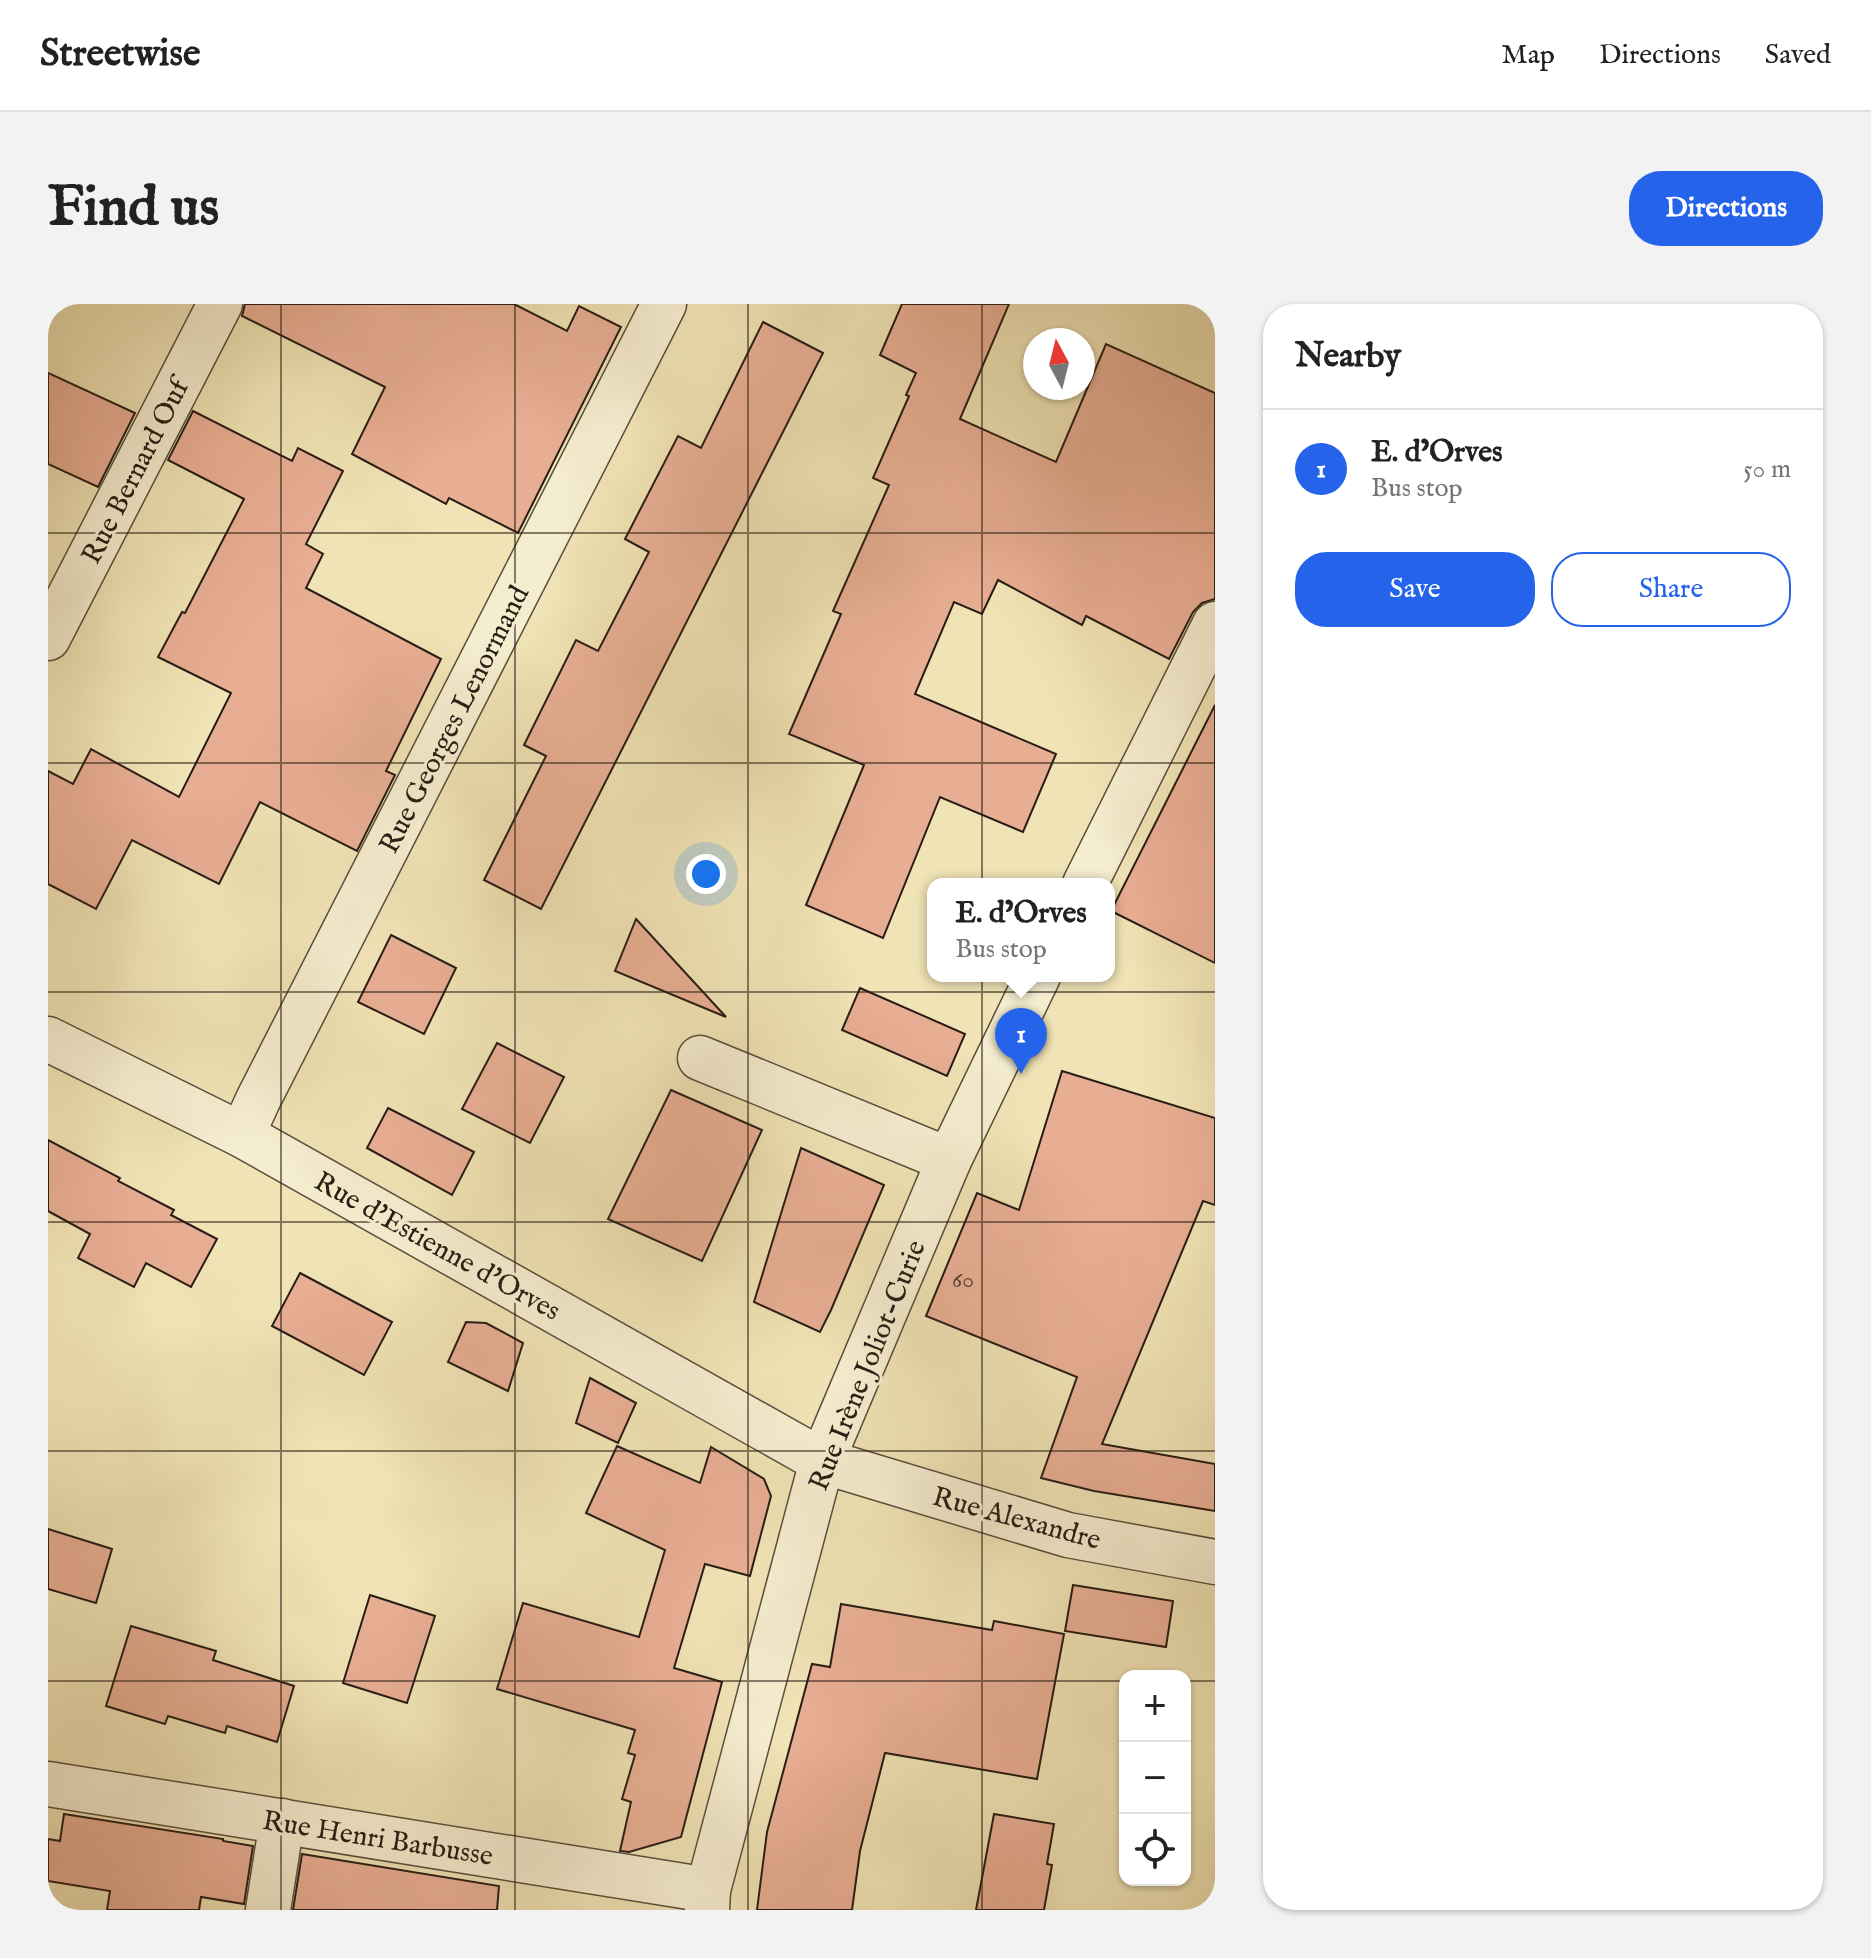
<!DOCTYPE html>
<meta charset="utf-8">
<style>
:root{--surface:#fff;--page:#f2f2f2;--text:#222;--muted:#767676;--line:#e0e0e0;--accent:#2563eb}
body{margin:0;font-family:"IM FELL English",serif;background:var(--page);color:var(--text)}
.controls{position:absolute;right:24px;bottom:24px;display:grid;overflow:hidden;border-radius:16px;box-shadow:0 2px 6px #0004}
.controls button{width:72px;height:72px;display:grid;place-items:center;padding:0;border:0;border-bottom:2px solid var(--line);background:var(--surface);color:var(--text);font:40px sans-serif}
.compass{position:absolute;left:975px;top:24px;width:72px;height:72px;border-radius:50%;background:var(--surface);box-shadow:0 2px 6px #0004;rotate:353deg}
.you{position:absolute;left:658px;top:570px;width:28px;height:28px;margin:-20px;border:6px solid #fff;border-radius:50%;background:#1a73e8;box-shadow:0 0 0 12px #1a73e833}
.badge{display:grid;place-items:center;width:52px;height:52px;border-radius:50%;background:var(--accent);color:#fff;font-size:26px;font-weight:700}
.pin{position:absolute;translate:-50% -66px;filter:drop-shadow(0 2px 4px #0008)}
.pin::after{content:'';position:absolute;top:42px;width:28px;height:24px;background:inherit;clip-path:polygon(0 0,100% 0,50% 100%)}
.popup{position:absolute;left:879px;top:574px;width:188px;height:104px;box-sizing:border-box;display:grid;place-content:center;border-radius:16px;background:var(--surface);filter:drop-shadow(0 2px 6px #0005);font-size:26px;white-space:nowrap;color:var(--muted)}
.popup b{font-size:30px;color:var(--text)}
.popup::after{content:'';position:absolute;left:50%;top:100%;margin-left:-16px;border:16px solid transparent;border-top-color:var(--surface)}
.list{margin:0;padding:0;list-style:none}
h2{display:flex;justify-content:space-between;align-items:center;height:104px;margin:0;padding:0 32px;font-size:34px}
h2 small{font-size:26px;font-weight:400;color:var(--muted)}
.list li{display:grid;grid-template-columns:52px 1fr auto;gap:24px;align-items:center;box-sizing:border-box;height:120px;padding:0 32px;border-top:2px solid var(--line)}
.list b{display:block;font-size:30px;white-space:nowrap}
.list p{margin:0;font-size:26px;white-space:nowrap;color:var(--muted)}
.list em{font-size:26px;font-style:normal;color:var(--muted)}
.actions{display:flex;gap:16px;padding:24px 32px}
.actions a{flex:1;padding:18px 0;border:2px solid var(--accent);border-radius:32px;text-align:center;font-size:28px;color:var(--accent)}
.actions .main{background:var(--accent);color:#fff}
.icon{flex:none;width:44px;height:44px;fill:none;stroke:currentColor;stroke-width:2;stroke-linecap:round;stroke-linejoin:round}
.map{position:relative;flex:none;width:1167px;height:1606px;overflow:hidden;border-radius:32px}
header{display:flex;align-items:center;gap:48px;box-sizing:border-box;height:112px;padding:0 40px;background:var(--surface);border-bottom:2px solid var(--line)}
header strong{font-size:38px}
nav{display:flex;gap:44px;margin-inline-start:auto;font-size:28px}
.intro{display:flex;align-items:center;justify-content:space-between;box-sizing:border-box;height:192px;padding:0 48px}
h1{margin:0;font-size:56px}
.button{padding:20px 36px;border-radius:32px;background:var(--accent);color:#fff;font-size:28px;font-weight:700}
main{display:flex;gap:48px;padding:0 48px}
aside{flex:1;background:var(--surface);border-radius:32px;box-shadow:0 2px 6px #0004}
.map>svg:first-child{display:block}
.building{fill:#e8ae94;stroke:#281d14;stroke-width:2}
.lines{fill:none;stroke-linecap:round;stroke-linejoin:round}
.minor-casing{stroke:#5a4e3c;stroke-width:47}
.minor{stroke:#f5edcf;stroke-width:44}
.grid{fill:none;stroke:#281d14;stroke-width:2;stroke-opacity:0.55}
.labels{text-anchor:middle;stroke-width:6;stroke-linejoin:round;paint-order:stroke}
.number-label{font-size:24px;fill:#584134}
.street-label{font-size:28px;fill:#281d14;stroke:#f5edcf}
</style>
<header>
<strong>Streetwise</strong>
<nav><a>Map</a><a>Directions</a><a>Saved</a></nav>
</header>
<div class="intro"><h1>Find us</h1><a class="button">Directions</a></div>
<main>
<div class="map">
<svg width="1167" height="1606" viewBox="0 0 1167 1606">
<rect width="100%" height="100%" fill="#f0e3b5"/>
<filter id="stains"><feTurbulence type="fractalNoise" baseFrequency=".0025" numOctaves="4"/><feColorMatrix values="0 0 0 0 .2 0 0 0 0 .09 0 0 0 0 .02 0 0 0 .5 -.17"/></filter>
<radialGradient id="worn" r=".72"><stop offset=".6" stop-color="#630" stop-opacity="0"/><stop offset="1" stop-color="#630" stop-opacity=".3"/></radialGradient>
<g class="building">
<path d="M197,0H466L519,27L531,2L573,23L470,229L401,194L398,200L304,150L337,83L194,12Z"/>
<path d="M854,0H961L912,115L1008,158L1058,40L1167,89V295L1154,299L1145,308L1121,355L1038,312L1034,321L950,276L934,310L906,298L867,390L1008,450L975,528L892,493L835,634L758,601L816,461L741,430L793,310L785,307L841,181L825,174L861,92L858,91L868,69L832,51Z"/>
<path d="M715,18L775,49L493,605L436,576L498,452L476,441L528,336L550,347L601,248L577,235L630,132L653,144Z"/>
<path d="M0,69L87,109L50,183L0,160Z"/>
<path d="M145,107L244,157L250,144L295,167L258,240L275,250L258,284L393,355L338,467L347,471L309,547L212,498L171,580L84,536L48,605L0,580V467L25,480L43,445L131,493L183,389L110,353L134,308L137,309L196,195L120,156Z"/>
<path d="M1167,401V659L1063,607Z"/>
<path d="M588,615L678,713L567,667Z"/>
<path d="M343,631L408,664L376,730L310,698Z"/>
<path d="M812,684L917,730L899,772L794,726Z"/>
<path d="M449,739L516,773L482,839L414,805Z"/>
<path d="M1014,767L1167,814V901L1155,897L1054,1140L1167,1160V1207L1046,1187L993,1174L1029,1073L878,1012L929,889L971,906Z"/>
<path d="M623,786L714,826L654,957L560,915Z"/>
<path d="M340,804L426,848L404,891L319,844Z"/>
<path d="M0,836L72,874L70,877L126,906L123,911L169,935L143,983L98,959L86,983L30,954L42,930L0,907Z"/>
<path d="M753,844L836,881L783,1006L772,1028L706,998Z"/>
<path d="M252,969L344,1018L316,1071L224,1022Z"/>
<path d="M418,1018L438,1019L475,1039L460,1087L400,1058Z"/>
<path d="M542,1074L588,1099L570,1139L528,1119Z"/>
<path d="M569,1142L652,1179L663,1143L716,1175L723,1192L702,1272L657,1260L626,1364L674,1378L633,1533L581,1548L572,1547L583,1498L574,1495L587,1451L580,1449L587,1426L449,1385L475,1299L591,1333L617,1246L538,1209Z"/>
<path d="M0,1225L64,1245L48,1299L0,1285Z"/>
<path d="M1025,1281L1125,1297L1118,1343L1017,1327Z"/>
<path d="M322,1291L387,1312L359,1399L295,1379Z"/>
<path d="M793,1300L944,1326L946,1317L1016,1330L989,1475L837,1449L812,1547L804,1606H709L719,1528L764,1360L782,1363Z"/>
<path d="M83,1322L168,1347L165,1356L246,1382L229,1438L179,1422L177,1429L120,1412L117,1420L58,1402Z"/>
<path d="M16,1510L175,1535V1537L205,1542L196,1600L153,1593L151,1606H59L62,1587L0,1577V1535L12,1537Z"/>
<path d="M946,1510L1006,1520L999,1560L1004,1561L996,1606H928Z"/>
<path d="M254,1550L451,1582L449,1606H245Z"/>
</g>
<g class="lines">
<g class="minor-casing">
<g id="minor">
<path d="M0,334L172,0"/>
<path d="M1037,580L1167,320"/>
<path d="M0,735L194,831L774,1157L1020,1231L1167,1258"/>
<path d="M652,754L901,856"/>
<path d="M194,831L210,796L616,0"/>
<path d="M0,1480L660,1586"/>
<path d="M220,1606L234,1517"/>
<path d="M659,1606L660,1586L774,1157L901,856L990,672"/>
</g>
</g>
<use href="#minor" class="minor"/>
</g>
<path class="grid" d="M233,0V1606M467,0V1606M700,0V1606M934,0V1606M0,229H1167M0,459H1167M0,688H1167M0,918H1167M0,1147H1167M0,1377H1077M1137,1377H1167"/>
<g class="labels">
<g class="number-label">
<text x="915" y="983">60</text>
</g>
<g class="street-label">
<text transform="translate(86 167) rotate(-63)" y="10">Rue Bernard Ouf</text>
<text transform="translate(405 415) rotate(-63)" y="10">Rue Georges Lenormand</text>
<text transform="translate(390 941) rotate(29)" y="10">Rue d'Estienne d'Orves</text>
<text transform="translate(818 1061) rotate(-68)" y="10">Rue Irène Joliot-Curie</text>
<text transform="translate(969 1213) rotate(15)" y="10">Rue Alexandre</text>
<text transform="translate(330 1533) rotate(9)" y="10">Rue Henri Barbusse</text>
</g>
</g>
<rect width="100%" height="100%" filter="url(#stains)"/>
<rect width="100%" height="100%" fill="url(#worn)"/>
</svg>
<div class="controls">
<button>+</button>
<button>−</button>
<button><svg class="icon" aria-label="locate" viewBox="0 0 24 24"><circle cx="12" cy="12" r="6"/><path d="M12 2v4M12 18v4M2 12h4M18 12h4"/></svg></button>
</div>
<svg class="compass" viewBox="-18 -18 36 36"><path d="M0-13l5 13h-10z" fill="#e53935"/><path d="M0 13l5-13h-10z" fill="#767676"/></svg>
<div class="you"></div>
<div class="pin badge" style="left:973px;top:770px">1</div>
<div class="popup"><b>E. d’Orves</b>Bus stop</div>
</div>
<aside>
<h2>Nearby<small></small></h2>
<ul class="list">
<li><span class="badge">1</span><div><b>E. d’Orves</b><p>Bus stop</p></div><em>50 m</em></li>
</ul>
<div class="actions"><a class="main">Save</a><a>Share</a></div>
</aside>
</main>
